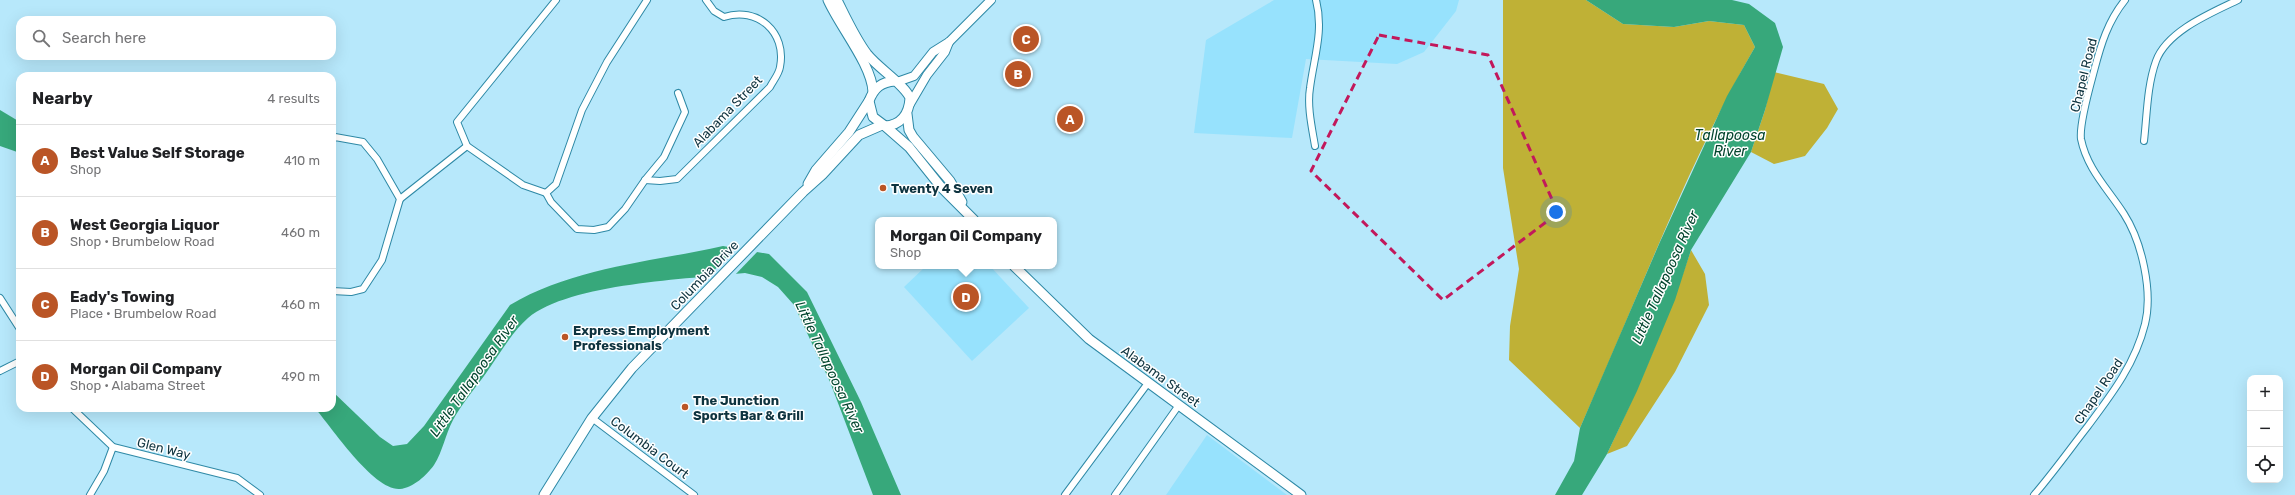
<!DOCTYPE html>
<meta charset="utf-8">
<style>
:root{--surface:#fff;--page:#f2f2f2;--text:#202124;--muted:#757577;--line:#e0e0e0;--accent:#ba5526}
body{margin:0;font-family:Rubik,sans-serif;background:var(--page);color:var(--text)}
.controls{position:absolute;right:12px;bottom:12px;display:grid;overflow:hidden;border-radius:8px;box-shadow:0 4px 16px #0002}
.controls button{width:36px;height:36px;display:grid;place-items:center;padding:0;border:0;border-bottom:1px solid var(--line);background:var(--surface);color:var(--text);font:20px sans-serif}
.you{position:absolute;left:1556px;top:212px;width:14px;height:14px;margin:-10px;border:3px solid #fff;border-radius:50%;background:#1a73e8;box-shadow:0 0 0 6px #1a73e833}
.badge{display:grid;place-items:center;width:26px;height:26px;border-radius:50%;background:var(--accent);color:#fff;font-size:13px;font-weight:700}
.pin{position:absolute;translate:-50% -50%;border:2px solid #fff;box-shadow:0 1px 4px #0006}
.popup{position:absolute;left:875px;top:217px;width:182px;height:52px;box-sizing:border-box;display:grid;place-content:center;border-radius:8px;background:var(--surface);filter:drop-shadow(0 1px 3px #0005);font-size:13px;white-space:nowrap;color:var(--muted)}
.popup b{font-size:15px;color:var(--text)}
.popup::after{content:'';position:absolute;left:50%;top:100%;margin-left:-8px;border:8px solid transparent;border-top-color:var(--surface)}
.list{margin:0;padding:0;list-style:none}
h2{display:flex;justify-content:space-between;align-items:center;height:52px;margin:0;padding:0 16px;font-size:17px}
h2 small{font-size:13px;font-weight:400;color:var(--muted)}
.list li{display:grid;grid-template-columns:26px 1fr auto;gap:12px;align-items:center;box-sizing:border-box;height:72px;padding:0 16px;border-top:1px solid var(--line)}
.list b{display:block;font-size:15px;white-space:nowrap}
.list p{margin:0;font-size:13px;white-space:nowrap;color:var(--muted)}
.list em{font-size:13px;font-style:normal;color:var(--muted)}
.icon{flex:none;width:22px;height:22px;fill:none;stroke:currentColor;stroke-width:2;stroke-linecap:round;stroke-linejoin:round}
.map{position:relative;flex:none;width:2295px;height:495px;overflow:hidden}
.search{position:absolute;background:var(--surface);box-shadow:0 4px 16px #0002;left:16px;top:16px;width:320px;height:44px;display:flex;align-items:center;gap:10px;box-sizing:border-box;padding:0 14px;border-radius:12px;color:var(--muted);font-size:15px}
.panel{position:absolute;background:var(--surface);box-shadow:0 4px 16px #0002;left:16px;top:72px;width:320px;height:340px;border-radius:12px}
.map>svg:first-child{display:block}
.built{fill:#97e2fd}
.green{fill:#bfb136}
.water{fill:#37a87b}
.pier{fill:#b7e8fb}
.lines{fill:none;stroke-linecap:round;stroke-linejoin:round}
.minor-casing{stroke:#2e89a6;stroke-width:8}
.tertiary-casing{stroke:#2e89a6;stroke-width:10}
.secondary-casing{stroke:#2e89a6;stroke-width:11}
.minor{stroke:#fff;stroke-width:6}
.tertiary{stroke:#fff;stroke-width:8}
.secondary{stroke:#fff;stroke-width:9}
.marked{fill:none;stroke:#c2185b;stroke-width:3;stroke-dasharray:8 5;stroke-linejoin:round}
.poi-dot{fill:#ba5526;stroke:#fff;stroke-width:1.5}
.labels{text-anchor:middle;stroke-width:3;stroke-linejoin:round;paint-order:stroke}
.street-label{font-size:13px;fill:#0e333f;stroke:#fff}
.poi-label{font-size:13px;font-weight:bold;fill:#0e333f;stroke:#fff;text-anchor:start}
.water-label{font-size:14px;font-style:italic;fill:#04462f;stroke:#fff}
</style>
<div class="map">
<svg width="2295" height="495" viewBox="0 0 2295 495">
<rect width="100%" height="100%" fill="#b7e8fb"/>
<g class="built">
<path d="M1274,0H1459L1456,11L1424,52L1397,64L1306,59L1292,138L1194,133L1206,40Z"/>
<path d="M926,266H990L1029,308L972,361L904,287Z"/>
<path d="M1207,435L1287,495H1166Z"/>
</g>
<g class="green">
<path d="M1503,0H1586L1623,24L1674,27L1709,21L1744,25L1755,47C1685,168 1637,301 1580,428L1509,360L1510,326L1519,269L1503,168Z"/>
<path d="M1774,72L1824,84L1838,109L1827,128L1805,156L1774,164L1751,152L1765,110Z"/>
<path d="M1691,250L1705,274L1709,305L1675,372L1627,446L1607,454C1639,387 1668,320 1691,250Z"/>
</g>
<g class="water">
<path d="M1586,0H1732L1749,4L1775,23L1783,47L1765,110L1751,152L1691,250L1675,300L1637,391L1607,454L1582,495H1555L1574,461L1580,428L1659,244L1727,96L1755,47L1744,25L1709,21L1674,27L1623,24Z"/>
<path d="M0,110L20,122V153L0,146Z"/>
<path d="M723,246L769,254L807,292L861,402L901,495H873L830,382L794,305L778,287L762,277L745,273C689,279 570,283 528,318C510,334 498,357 484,376C473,391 461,405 453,420C445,435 443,451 434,465C427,475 413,488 400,489C374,491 332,428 315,408H332V391L380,437L393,446L407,444L424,426L510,305C574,267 652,262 723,246Z"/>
</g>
<path class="pier" d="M737,246L759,250L733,277L705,280Z"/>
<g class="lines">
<g class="minor-casing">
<g id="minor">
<path d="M332,140L335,137L363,142L377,159L400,199L382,260L363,289L351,292L332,291"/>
<path d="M2144,141C2147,115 2147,86 2156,61C2167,31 2211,13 2238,0"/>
<path d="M1315,146C1312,128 1307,106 1310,88C1314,57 1324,31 1316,0"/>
<path d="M645,180L660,181L677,179L770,87C773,81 779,74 780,67C787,32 757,6 724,17L714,11L706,0"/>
<path d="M546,193L523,185L467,146L457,122L556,0"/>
<path d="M546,193L551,202L577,229L594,230L608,227L625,209L645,180L664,157L685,112L678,93"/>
<path d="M546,193L556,184L582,110L607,62L647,0"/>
<path d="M400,199L467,146"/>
<path d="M0,298L20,329"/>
<path d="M0,371L20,361"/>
<path d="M72,408L113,447L237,478L260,495"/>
<path d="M592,418L694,495"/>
<path d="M90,495L104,471L113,447"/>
<path d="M1065,495L1148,383"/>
<path d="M1115,495L1179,405"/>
<path d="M2034,495C2053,473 2070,449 2088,426C2112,394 2135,364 2145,324C2153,292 2142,242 2124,214C2108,189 2087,169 2081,139C2079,124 2090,86 2094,71C2101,44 2108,21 2125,0"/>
</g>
</g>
<g class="tertiary-casing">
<g id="tertiary">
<path d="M897,82L914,76L933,52L949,42L991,0"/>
<path d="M910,104L927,75L945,52L949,42"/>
</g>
</g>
<g class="secondary-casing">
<g id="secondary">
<path d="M828,0C840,27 872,65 873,92"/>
<path d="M837,0C846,18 855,38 867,54C878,68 905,85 910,98C909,114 901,125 885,126L873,117L869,101C874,88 881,82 895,81"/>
<path d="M907,114L909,130L913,137L950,181L962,202"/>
<path d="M885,126L909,147L941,187L974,220"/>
<path d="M808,184L816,170L849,132L869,101"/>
<path d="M1014,266L1089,339L1301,495"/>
<path d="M544,495L592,418L632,368L803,192L822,175L859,135L882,125"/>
</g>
</g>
<use href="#minor" class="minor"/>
<use href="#tertiary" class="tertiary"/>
<use href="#secondary" class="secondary"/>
</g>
<path class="marked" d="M1379,35L1488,55L1558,213L1443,300L1311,171Z"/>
<g class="poi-dot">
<circle cx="883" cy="188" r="4"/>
<circle cx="565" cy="337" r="4"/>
<circle cx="685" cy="407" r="4"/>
</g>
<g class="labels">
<g class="street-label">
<text transform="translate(2083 75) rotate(-76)" y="5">Chapel Road</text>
<text transform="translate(727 111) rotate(-46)" y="5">Alabama Street</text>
<text transform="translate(704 275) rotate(-46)" y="5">Columbia Drive</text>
<text transform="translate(1161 376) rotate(36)" y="5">Alabama Street</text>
<text transform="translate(2098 391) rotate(-56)" y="5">Chapel Road</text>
<text transform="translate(650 447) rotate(37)" y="5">Columbia Court</text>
<text transform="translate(164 448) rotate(14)" y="5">Glen Way</text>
</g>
<g class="poi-label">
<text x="891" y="193">Twenty 4 Seven</text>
<text x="573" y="335">Express Employment<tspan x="573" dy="15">Professionals</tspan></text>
<text x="693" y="405">The Junction<tspan x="693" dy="15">Sports Bar &amp; Grill</tspan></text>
</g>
<g class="water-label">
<text x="1730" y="140">Tallapoosa<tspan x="1730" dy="16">River</tspan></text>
<text transform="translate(1665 277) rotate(-66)" y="5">Little Tallapoosa River</text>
<text transform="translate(830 367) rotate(65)" y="5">Little Tallapoosa River</text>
<text transform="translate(474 376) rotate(-55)" y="5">Little Tallapoosa River</text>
</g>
</g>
</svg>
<div class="controls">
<button>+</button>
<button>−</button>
<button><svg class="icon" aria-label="locate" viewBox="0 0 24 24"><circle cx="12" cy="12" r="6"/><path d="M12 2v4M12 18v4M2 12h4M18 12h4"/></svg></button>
</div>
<div class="you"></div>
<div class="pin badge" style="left:1070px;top:119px">A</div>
<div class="pin badge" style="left:1018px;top:74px">B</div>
<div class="pin badge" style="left:1026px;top:39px">C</div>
<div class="pin badge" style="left:966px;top:297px">D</div>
<div class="popup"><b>Morgan Oil Company</b>Shop</div>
<div class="search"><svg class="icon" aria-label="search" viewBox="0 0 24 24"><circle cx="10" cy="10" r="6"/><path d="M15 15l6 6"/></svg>Search here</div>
<section class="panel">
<h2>Nearby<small>4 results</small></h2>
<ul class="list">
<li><span class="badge">A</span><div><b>Best Value Self Storage</b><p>Shop</p></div><em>410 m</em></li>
<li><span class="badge">B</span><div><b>West Georgia Liquor</b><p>Shop · Brumbelow Road</p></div><em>460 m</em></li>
<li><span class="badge">C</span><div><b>Eady's Towing</b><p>Place · Brumbelow Road</p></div><em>460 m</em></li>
<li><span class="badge">D</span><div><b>Morgan Oil Company</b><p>Shop · Alabama Street</p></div><em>490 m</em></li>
</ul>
</section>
</div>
